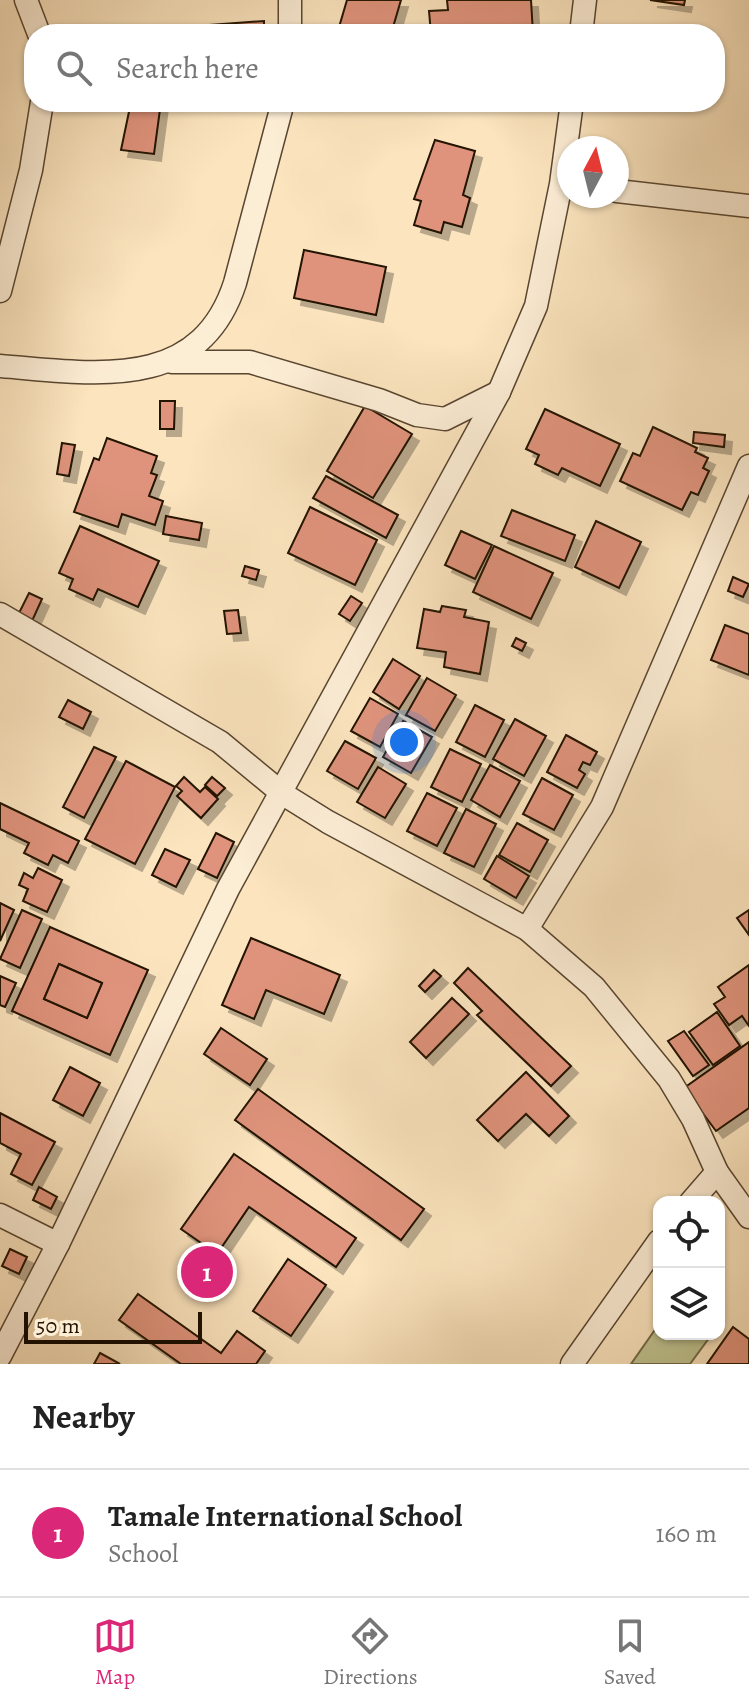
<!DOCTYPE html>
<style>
:root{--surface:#fff;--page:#f6f6f6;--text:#222;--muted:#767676;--line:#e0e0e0;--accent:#db2777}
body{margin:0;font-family:Alegreya,serif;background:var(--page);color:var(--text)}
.controls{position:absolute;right:24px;bottom:24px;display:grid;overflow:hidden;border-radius:16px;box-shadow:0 2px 6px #0004}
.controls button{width:72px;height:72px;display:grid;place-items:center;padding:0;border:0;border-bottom:2px solid var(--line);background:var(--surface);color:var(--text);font:40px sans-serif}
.compass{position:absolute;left:557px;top:136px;width:72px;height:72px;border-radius:50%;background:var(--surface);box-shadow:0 2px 6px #0004;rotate:7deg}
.scale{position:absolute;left:24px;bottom:20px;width:178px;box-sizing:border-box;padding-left:8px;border:4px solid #231200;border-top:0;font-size:22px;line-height:28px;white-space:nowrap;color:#231200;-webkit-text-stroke:6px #fcedd5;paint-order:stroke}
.you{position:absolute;left:404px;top:742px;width:28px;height:28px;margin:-20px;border:6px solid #fff;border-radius:50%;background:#1a73e8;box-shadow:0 0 0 12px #1a73e833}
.badge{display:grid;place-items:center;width:52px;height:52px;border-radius:50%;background:var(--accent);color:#fff;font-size:26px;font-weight:700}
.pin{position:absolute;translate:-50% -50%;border:4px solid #fff;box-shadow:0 2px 8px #0006}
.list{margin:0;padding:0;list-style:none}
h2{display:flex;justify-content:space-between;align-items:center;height:104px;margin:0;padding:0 32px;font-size:34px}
h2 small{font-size:26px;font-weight:400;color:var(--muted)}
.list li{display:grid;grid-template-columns:52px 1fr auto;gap:24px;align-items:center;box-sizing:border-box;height:128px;padding:0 32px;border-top:2px solid var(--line)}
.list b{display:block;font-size:30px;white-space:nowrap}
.list p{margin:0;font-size:26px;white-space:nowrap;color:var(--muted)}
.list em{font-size:26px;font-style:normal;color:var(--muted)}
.icon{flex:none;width:44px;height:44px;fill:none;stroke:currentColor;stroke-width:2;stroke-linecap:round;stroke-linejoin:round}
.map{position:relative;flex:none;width:749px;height:1364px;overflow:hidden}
.search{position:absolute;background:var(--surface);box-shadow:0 2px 6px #0004;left:24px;right:24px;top:24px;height:88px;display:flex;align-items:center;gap:20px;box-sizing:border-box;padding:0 28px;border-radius:32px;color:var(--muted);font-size:30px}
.sheet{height:232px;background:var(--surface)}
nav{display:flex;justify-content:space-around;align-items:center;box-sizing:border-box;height:112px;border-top:2px solid var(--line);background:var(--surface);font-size:22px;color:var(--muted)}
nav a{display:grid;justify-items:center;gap:4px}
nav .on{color:var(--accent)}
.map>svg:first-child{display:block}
.green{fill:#c0c491;stroke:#726b48;stroke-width:2}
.building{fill:#df937b;stroke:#231200;stroke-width:2;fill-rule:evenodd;filter:url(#shadow)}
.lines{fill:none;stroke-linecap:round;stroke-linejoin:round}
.street-casing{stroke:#594630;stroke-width:25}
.street{stroke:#fcedd5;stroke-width:22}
</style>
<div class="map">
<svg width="749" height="1364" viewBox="0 0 749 1364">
<defs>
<filter id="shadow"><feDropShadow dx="7" dy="7" stdDeviation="0" flood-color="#0004"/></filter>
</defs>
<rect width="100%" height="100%" fill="#fbe4be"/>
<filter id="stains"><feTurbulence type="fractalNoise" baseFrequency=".0025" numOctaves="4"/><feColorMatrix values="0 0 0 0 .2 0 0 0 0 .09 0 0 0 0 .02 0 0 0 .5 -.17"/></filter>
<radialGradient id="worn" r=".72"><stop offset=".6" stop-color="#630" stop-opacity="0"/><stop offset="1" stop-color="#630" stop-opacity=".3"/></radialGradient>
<path class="green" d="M659,1324V1334H712L690,1364H631Z"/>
<g class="building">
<path d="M347,0H401L391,34H337Z"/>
<path d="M447,0H531L533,34H431L429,11L448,10Z"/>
<path d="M650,0H685L684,5Z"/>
<path d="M264,21V34H211L210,25Z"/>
<path d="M131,102H161L154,154L121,150Z"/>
<path d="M435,140L475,151L463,195L470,198L462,227L444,222L441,233L414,225L421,201L414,199Z"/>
<path d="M304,250L386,267L376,315L294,298Z"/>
<path d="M160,401H175L174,429H160Z"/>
<path d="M365,406L412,434L373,498L327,471Z"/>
<path d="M545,409L620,444L600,486L562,468L558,475L535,464L539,455L526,449Z"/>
<path d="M653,427L697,448L695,452L708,458L703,468L709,471L698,495L691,492L682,510L620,481L633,453L640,456Z"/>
<path d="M694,432L725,435L724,447L693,443Z"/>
<path d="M107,438L157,456L151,473L157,475L149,496L163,501L155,525L122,514L118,527L74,512L94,458L99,460Z"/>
<path d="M62,443L75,445L69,476L57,474Z"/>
<path d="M326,476L398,515L386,538L313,498Z"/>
<path d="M310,507L377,540L355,585L288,553Z"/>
<path d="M512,510L575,535L565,561L501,536Z"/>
<path d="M166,516L202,523L199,540L163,534Z"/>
<path d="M596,521L641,542L619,588L575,567Z"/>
<path d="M80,526L159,561L138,607L98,589L93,600L69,589L73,579L59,573Z"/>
<path d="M461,531L492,545L475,579L445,565Z"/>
<path d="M494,546L553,573L531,619L473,592Z"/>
<path d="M245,566L259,570L256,580L242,576Z"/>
<path d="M733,577L749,584L743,597L728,591Z"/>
<path d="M29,593L42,599L32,621L18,615Z"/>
<path d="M351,596L362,603L350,621L339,614Z"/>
<path d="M442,606L466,610L464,617L489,622L480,674L444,667L446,652L417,648L424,609L440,612Z"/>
<path d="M238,610L241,633L227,634L224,611Z"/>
<path d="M725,625L749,634V675L711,660Z"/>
<path d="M516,638L526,643L522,651L512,646Z"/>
<path d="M393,659L420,676L399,709L373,692Z"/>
<path d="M427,678L456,695L435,731L406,715Z"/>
<path d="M370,698L398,714L380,747L351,731Z"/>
<path d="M68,700L91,712L83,729L59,717Z"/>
<path d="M475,705L504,720L485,757L456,742Z"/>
<path d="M515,719L546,736L524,776L493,759Z"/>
<path d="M403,721L432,737L411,773L383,757Z"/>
<path d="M566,735L597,752L590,765L583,762L579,770L585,774L577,788L547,772Z"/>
<path d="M345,741L376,758L358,789L327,771Z"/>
<path d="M94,747L116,757L84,818L63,807Z"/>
<path d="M450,749L481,764L462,802L431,787Z"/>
<path d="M126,761L175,787L135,864L85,839Z"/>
<path d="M490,765L520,781L500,817L471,800Z"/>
<path d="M378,767L406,784L385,818L357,802Z"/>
<path d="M184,777L200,792L205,787L218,799L201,818L177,796L182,791L176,786Z"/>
<path d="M212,777L225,788L217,796L205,785Z"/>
<path d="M542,778L573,795L554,830L523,814Z"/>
<path d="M427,793L457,808L437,846L407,831Z"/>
<path d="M0,803L79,841L68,863L53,855L48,865L24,853L29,843L0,829Z"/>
<path d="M466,809L496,824L474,867L444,853Z"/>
<path d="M517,823L548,840L530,872L499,855Z"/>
<path d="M216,833L234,842L217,878L198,869Z"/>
<path d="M165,849L190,860L176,887L152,875Z"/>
<path d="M497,856L529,876L516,898L484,879Z"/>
<path d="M38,868L62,880L47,912L23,901L28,889L19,885L24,873L33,878Z"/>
<path d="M0,903L14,910L0,941Z"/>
<path d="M22,910L42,919L20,968L0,959Z"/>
<path d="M749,910V935L737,918Z"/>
<path d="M50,927L148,970L110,1055L12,1011ZM59,964L102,983L87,1018L44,999Z"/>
<path d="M251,938L340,975L324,1014L266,990L254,1019L222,1005Z"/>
<path d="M59,964L102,983L87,1018L44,999Z"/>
<path d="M749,965V1026L742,1016L729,1025L714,1004L725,997L718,987Z"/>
<path d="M468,968L571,1066L551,1086L477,1015L482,1011L454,983Z"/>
<path d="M434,970L441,976L425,992L419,986Z"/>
<path d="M0,976L16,983L5,1007L0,1005Z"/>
<path d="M452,998L469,1014L426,1058L410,1042Z"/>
<path d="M717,1012L740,1046L713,1065L689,1032Z"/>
<path d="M221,1028L267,1059L250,1085L204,1054Z"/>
<path d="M684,1031L709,1065L693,1076L668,1041Z"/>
<path d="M749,1042V1108L716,1131L684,1088Z"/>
<path d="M70,1067L100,1083L83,1116L53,1100Z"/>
<path d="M526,1072L569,1116L549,1136L526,1114L498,1141L477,1120Z"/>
<path d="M258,1089L424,1209L401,1240L235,1120Z"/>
<path d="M0,1113L55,1142L32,1185L11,1174L21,1154L0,1143Z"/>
<path d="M234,1154L356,1238L336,1267L249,1207L217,1254L181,1229Z"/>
<path d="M39,1187L57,1197L51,1209L33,1200Z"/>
<path d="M10,1249L27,1257L19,1274L2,1266Z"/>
<path d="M288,1259L326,1285L291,1336L253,1311Z"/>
<path d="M138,1294L221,1353L237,1331L265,1351L256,1364H181L119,1320Z"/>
<path d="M733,1327L749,1339V1364H707Z"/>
<path d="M100,1353L120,1364H94Z"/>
</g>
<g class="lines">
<g class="street-casing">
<g id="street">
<path d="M26,0L39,34"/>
<path d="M290,34V0"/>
<path d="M581,34L585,0"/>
<path d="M617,191L749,206"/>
<path d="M0,291L31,170L42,102"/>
<path d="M172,362H250L379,400L417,415L445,419L499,392"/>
<path d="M0,366C93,373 199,394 235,283L283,102"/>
<path d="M0,614L220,742L283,794L328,822L527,929L594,987L669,1079L693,1119L717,1172L749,1217"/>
<path d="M527,929L602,807L749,466"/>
<path d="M691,1202L717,1172"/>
<path d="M0,1215L58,1244"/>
<path d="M0,1356L58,1244L228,889L499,392L536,306L561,184L572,102"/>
<path d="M572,1364L659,1241"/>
</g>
</g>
<use href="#street" class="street"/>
</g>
<rect width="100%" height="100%" filter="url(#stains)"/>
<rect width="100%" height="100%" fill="url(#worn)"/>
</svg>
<div class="controls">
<button><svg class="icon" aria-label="locate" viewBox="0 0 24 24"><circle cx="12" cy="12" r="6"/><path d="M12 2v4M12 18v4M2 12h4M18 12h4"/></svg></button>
<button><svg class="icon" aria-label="layers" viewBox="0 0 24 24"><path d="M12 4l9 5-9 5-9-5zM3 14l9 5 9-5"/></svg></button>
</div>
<svg class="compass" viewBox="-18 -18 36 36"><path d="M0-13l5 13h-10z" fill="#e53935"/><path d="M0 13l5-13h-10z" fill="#767676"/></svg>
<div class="scale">50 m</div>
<div class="you"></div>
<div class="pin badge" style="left:207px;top:1272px">1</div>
<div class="search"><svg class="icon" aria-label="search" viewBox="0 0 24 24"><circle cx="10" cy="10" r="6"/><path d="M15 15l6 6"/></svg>Search here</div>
</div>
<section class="sheet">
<h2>Nearby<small></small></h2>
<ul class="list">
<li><span class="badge">1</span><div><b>Tamale International School</b><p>School</p></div><em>160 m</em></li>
</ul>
</section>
<nav>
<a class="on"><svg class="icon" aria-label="map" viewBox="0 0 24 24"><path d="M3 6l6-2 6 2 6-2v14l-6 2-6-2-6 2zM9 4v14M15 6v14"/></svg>Map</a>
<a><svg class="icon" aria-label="directions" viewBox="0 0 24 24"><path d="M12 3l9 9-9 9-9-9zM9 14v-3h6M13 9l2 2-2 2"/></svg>Directions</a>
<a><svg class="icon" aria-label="saved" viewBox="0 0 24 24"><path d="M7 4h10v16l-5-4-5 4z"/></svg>Saved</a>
</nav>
